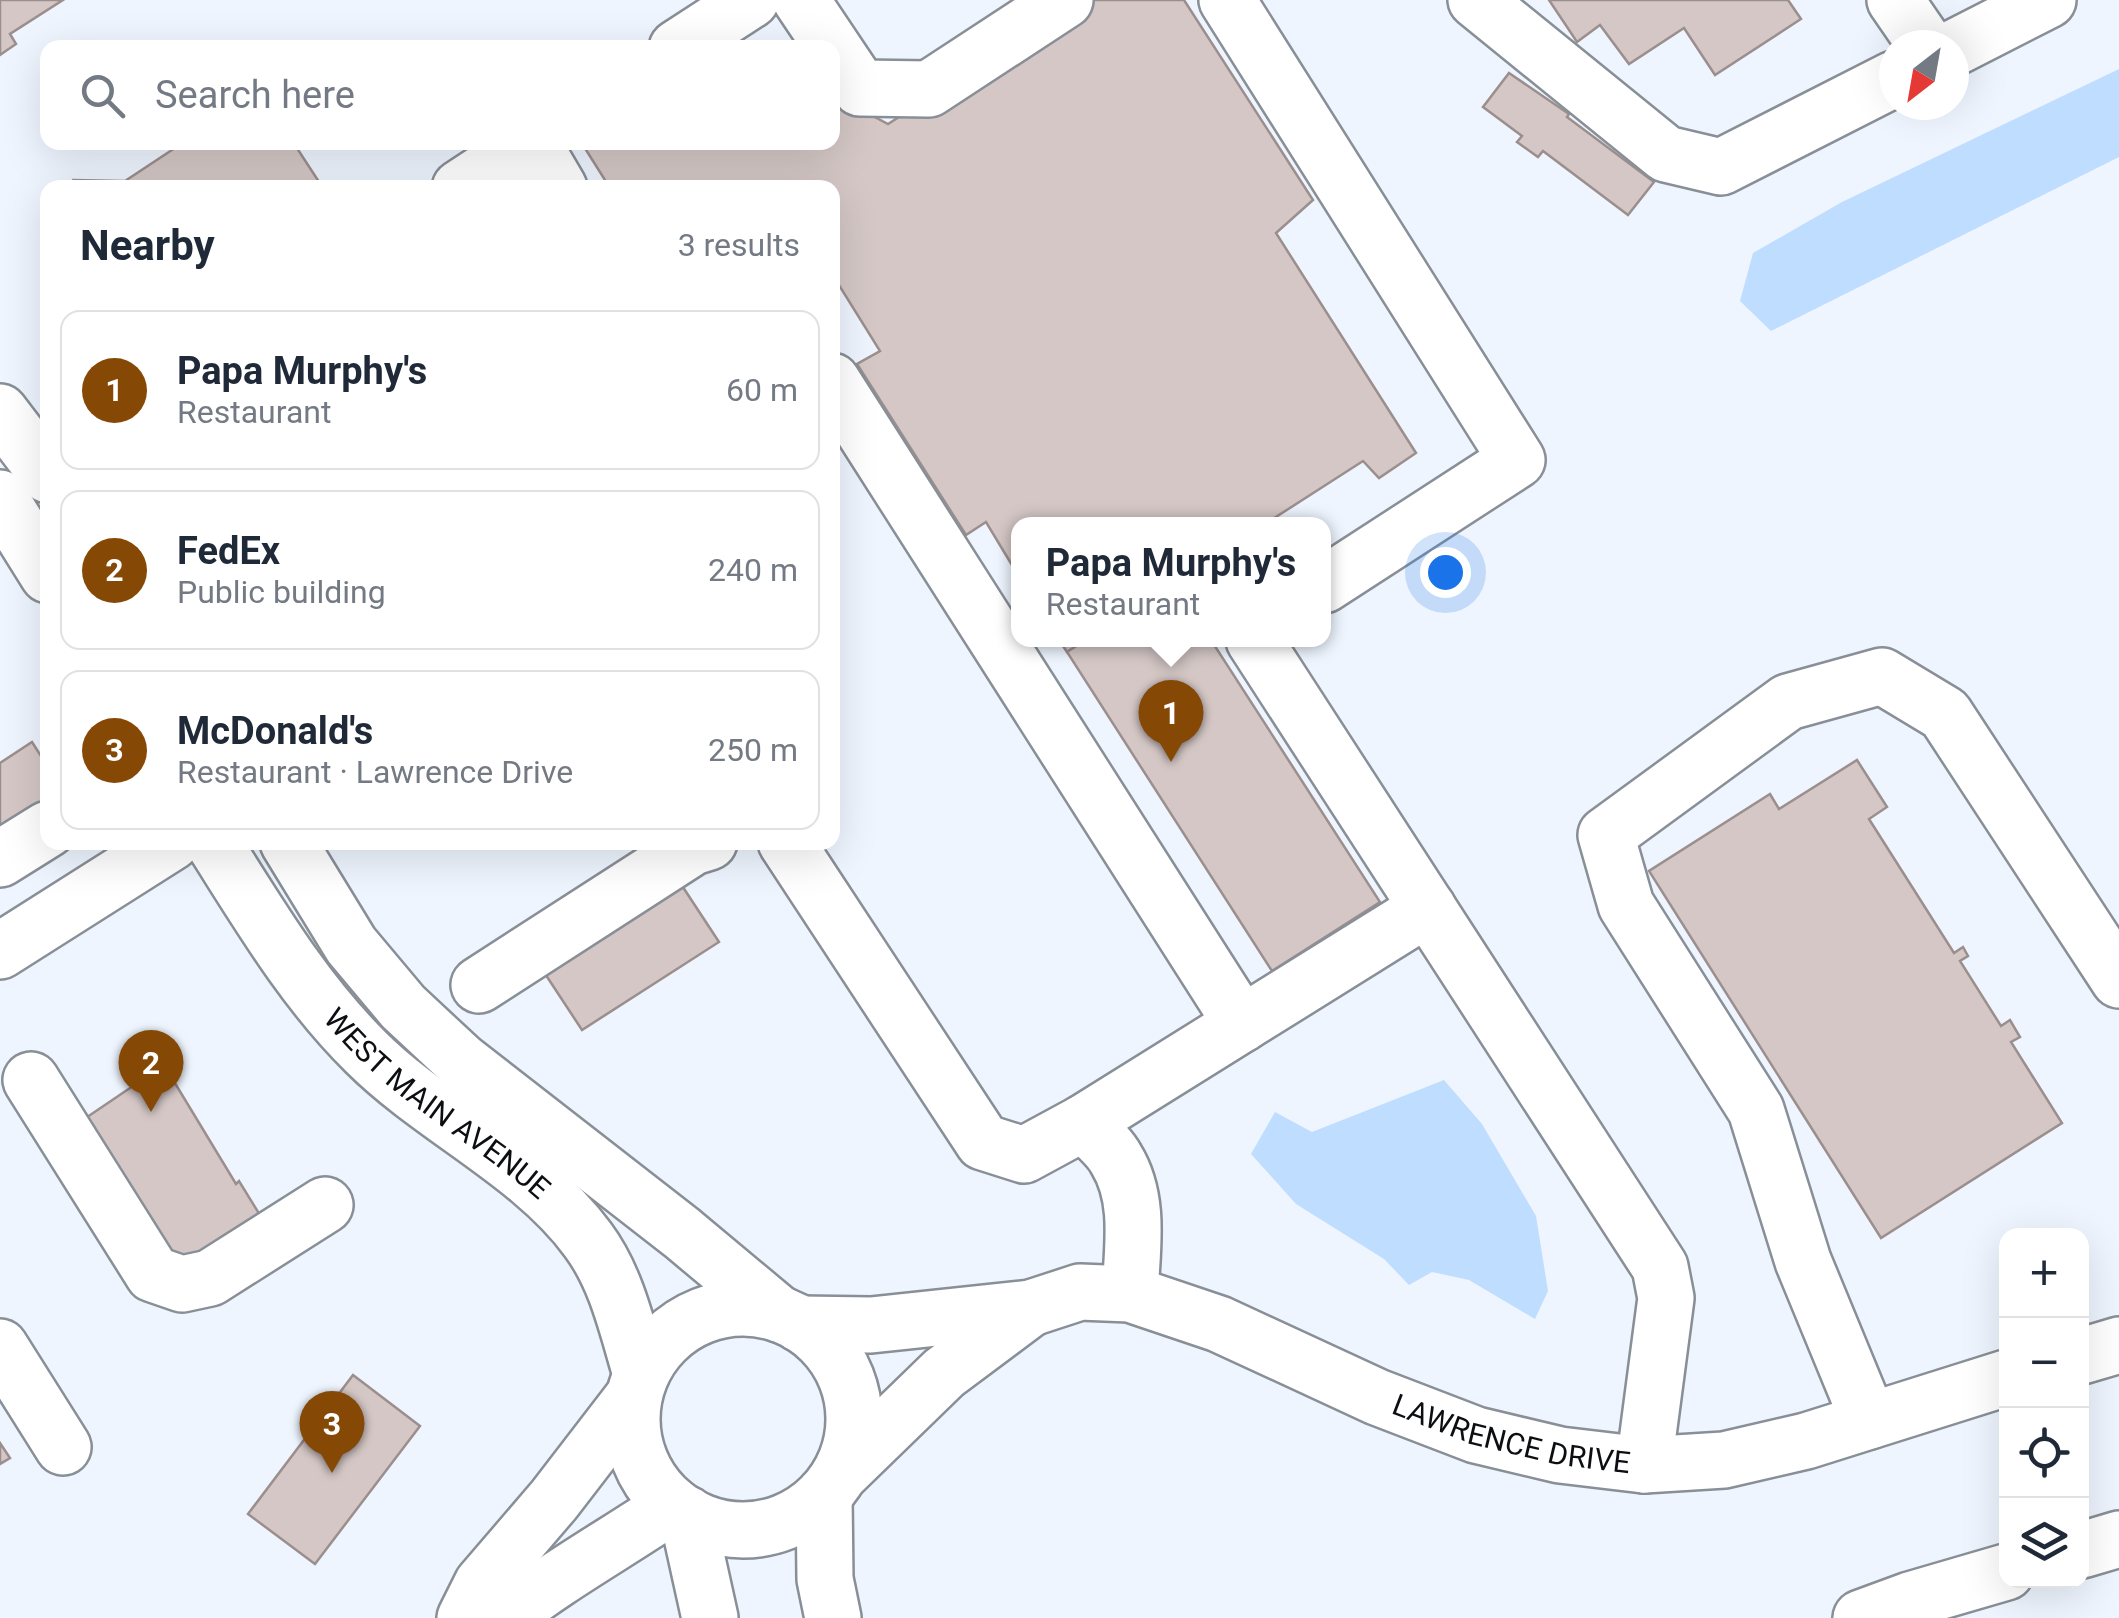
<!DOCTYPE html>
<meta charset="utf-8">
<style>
:root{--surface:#fff;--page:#f2f2f3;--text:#1f2937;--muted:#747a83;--line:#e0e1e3;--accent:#854805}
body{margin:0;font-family:Roboto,sans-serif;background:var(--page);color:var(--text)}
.controls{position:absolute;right:30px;bottom:30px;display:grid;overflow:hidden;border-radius:20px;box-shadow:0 10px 40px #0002}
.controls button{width:90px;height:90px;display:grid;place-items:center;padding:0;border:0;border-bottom:2px solid var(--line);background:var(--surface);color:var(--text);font:50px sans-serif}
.compass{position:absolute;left:1879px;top:30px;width:90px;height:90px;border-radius:50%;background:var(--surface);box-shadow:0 10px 40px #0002;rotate:211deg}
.you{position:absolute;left:1445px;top:572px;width:35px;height:35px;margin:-25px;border:8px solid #fff;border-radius:50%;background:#1a73e8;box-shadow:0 0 0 15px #1a73e833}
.badge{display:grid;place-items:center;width:65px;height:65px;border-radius:50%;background:var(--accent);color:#fff;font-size:32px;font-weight:700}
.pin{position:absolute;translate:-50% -82px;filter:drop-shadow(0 2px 5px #0008)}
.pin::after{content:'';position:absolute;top:52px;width:35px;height:30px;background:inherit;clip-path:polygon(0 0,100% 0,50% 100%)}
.popup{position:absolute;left:1011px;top:517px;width:320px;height:130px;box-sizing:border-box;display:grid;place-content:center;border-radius:20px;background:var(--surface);filter:drop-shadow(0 2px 8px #0005);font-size:32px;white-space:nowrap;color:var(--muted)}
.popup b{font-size:38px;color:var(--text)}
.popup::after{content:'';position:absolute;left:50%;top:100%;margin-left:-20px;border:20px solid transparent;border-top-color:var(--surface)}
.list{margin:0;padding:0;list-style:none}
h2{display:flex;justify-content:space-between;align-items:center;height:130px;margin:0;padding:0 40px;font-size:42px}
h2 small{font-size:32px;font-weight:400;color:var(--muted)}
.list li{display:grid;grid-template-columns:65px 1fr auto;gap:30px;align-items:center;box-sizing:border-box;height:160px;margin:0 20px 20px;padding:0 20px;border:2px solid var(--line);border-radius:20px}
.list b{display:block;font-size:38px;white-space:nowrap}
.list p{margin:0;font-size:32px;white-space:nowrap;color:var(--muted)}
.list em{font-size:32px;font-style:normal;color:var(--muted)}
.icon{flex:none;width:55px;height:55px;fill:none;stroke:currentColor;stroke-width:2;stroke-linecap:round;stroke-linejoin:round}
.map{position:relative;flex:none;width:2119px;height:1618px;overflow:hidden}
.search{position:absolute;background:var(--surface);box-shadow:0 10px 40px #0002;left:40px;top:40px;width:800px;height:110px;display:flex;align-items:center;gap:25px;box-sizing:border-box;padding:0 35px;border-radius:20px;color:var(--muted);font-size:38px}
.panel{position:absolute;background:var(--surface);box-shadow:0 10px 40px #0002;left:40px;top:180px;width:800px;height:670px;border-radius:20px}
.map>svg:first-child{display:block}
.water{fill:#bfddff}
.building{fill:#d4c7c6;stroke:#9b8f8e;stroke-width:2.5}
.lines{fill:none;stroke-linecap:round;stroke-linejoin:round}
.minor-casing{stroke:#898f97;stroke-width:60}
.major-casing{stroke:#898f97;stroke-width:60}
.highway-casing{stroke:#898f97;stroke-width:60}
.minor{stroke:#fff;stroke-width:55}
.major{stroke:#fff;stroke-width:55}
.highway{stroke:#fff;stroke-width:55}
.labels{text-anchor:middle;stroke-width:8;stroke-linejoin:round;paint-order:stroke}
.street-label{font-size:30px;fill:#0c0e11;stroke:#eef5fe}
</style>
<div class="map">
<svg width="2119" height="1618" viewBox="0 0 2119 1618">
<rect width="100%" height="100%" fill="#eef5fe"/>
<g class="water">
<path d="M2119,69V157L1771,331L1740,301L1753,253L1842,202Z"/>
<path d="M1444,1080L1482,1124L1536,1216L1548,1291L1535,1319L1469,1280L1432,1272L1409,1285L1384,1259L1296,1204L1251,1154L1275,1112L1312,1132Z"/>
</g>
<g class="building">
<path d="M0,0H63L10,34L16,44L0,55Z"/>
<path d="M1081,0H1184L1313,200L1276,233L1416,453L1379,478L1363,461L1265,524H1018V575L986,522L966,535L857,364L880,351L832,274V188H610L581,142H832V94L888,124Z"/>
<path d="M1549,0H1788L1801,19L1715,75L1684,28L1629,64L1600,25L1577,42Z"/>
<path d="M1509,73L1569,114L1567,117L1654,182L1628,215L1543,151L1538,157L1517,142L1522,136L1483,107Z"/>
<path d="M184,142H293L323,188H79L74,180L125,181Z"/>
<path d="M1059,640H1086L1067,652Z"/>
<path d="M1086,640H1211L1380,902L1272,971L1067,652Z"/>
<path d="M32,742L48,767V815L0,845V763Z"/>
<path d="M1857,760L1887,807L1869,819L1954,953L1963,947L1968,956L1960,961L2001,1026L2010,1020L2020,1037L2011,1042L2062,1123L1881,1238L1649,871L1770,794L1779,809Z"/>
<path d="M673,872L719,942L582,1030L536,960Z"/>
<path d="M164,1065L236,1184L239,1181L266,1225L179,1275L68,1130Z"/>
<path d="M353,1375L420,1426L315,1564L248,1514Z"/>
<path d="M0,1443L10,1458L0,1464Z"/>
</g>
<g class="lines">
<g class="minor-casing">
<g id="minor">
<path d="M801,0L860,88L929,89L1065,0"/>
<path d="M1227,0L1517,460L1324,585"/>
<path d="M1476,0L1666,154L1721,167L1894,79"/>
<path d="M1895,0L1926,45"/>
<path d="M677,48L751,0"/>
<path d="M1954,48L2048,0"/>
<path d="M532,142L559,188"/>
<path d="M460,188L530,142"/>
<path d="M832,381L1242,1024"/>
<path d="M1254,640L1660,1267L1666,1298L1644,1465"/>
<path d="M786,842L983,1142L1024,1155L1083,1123L1428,908"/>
<path d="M0,859L48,829"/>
<path d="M0,951L172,842"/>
<path d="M479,985L693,847L709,842"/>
<path d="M31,1080L153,1274L182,1284L210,1278L325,1205"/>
<path d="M1083,1123C1094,1134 1109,1146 1116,1159C1141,1199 1132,1249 1130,1294"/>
<path d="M0,1347L63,1447"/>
<path d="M1869,1421L1803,1261L1756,1110L1626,905L1606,835L1788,702L1882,676L1945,714L2119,980"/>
<path d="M465,1618L482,1584L554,1500L634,1396"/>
<path d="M504,1618C557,1576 617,1543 673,1505"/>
</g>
</g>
<g class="major-casing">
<g id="major">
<path d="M0,412L48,475"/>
<path d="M0,498L48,575"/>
<path id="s1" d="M213,842C260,916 304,991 366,1052C433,1119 532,1163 588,1240C617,1279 627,1328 641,1374"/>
<path d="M288,842L351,945L403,1007L461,1061L682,1233L779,1314"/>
<circle cx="743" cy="1419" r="111"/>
<path id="s2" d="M800,1324L871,1325L1031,1308L1080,1292L1130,1294L1219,1324L1377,1397L1476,1435L1560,1455L1644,1465L1724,1460L1806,1441L2006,1378"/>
<path d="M2082,1356L2119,1345"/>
<path d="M840,1474L944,1373L1031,1308"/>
<path d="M824,1495L825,1579L833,1618"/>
<path d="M687,1514L710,1618"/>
</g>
</g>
<g class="highway-casing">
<g id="highway">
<path d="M2082,1550L2119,1539"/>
<path d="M1861,1618L1910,1600L2006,1572"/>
</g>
</g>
<use href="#minor" class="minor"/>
<use href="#major" class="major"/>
<use href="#highway" class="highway"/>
</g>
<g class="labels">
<g class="street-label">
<text dy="10" stroke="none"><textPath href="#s1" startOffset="348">WEST MAIN AVENUE</textPath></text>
<text dy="10" stroke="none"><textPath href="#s2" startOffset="742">LAWRENCE DRIVE</textPath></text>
</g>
</g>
</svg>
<div class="controls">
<button>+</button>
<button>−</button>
<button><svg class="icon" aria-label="locate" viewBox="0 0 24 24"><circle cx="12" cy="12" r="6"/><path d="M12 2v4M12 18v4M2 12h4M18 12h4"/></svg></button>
<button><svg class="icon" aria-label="layers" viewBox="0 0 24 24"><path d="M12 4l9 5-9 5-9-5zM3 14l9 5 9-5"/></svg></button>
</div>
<svg class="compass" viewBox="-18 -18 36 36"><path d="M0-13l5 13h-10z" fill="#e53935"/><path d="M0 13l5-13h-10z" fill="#747a83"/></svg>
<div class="you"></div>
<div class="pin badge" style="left:1171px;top:762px">1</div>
<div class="popup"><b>Papa Murphy's</b>Restaurant</div>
<div class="pin badge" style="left:151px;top:1112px">2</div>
<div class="pin badge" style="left:332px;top:1473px">3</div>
<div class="search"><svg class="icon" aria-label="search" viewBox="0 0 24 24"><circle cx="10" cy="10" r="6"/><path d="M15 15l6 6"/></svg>Search here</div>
<section class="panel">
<h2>Nearby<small>3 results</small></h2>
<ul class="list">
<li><span class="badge">1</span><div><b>Papa Murphy's</b><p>Restaurant</p></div><em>60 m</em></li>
<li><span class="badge">2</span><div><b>FedEx</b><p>Public building</p></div><em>240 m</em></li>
<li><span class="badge">3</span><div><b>McDonald's</b><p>Restaurant · Lawrence Drive</p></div><em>250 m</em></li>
</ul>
</section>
</div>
